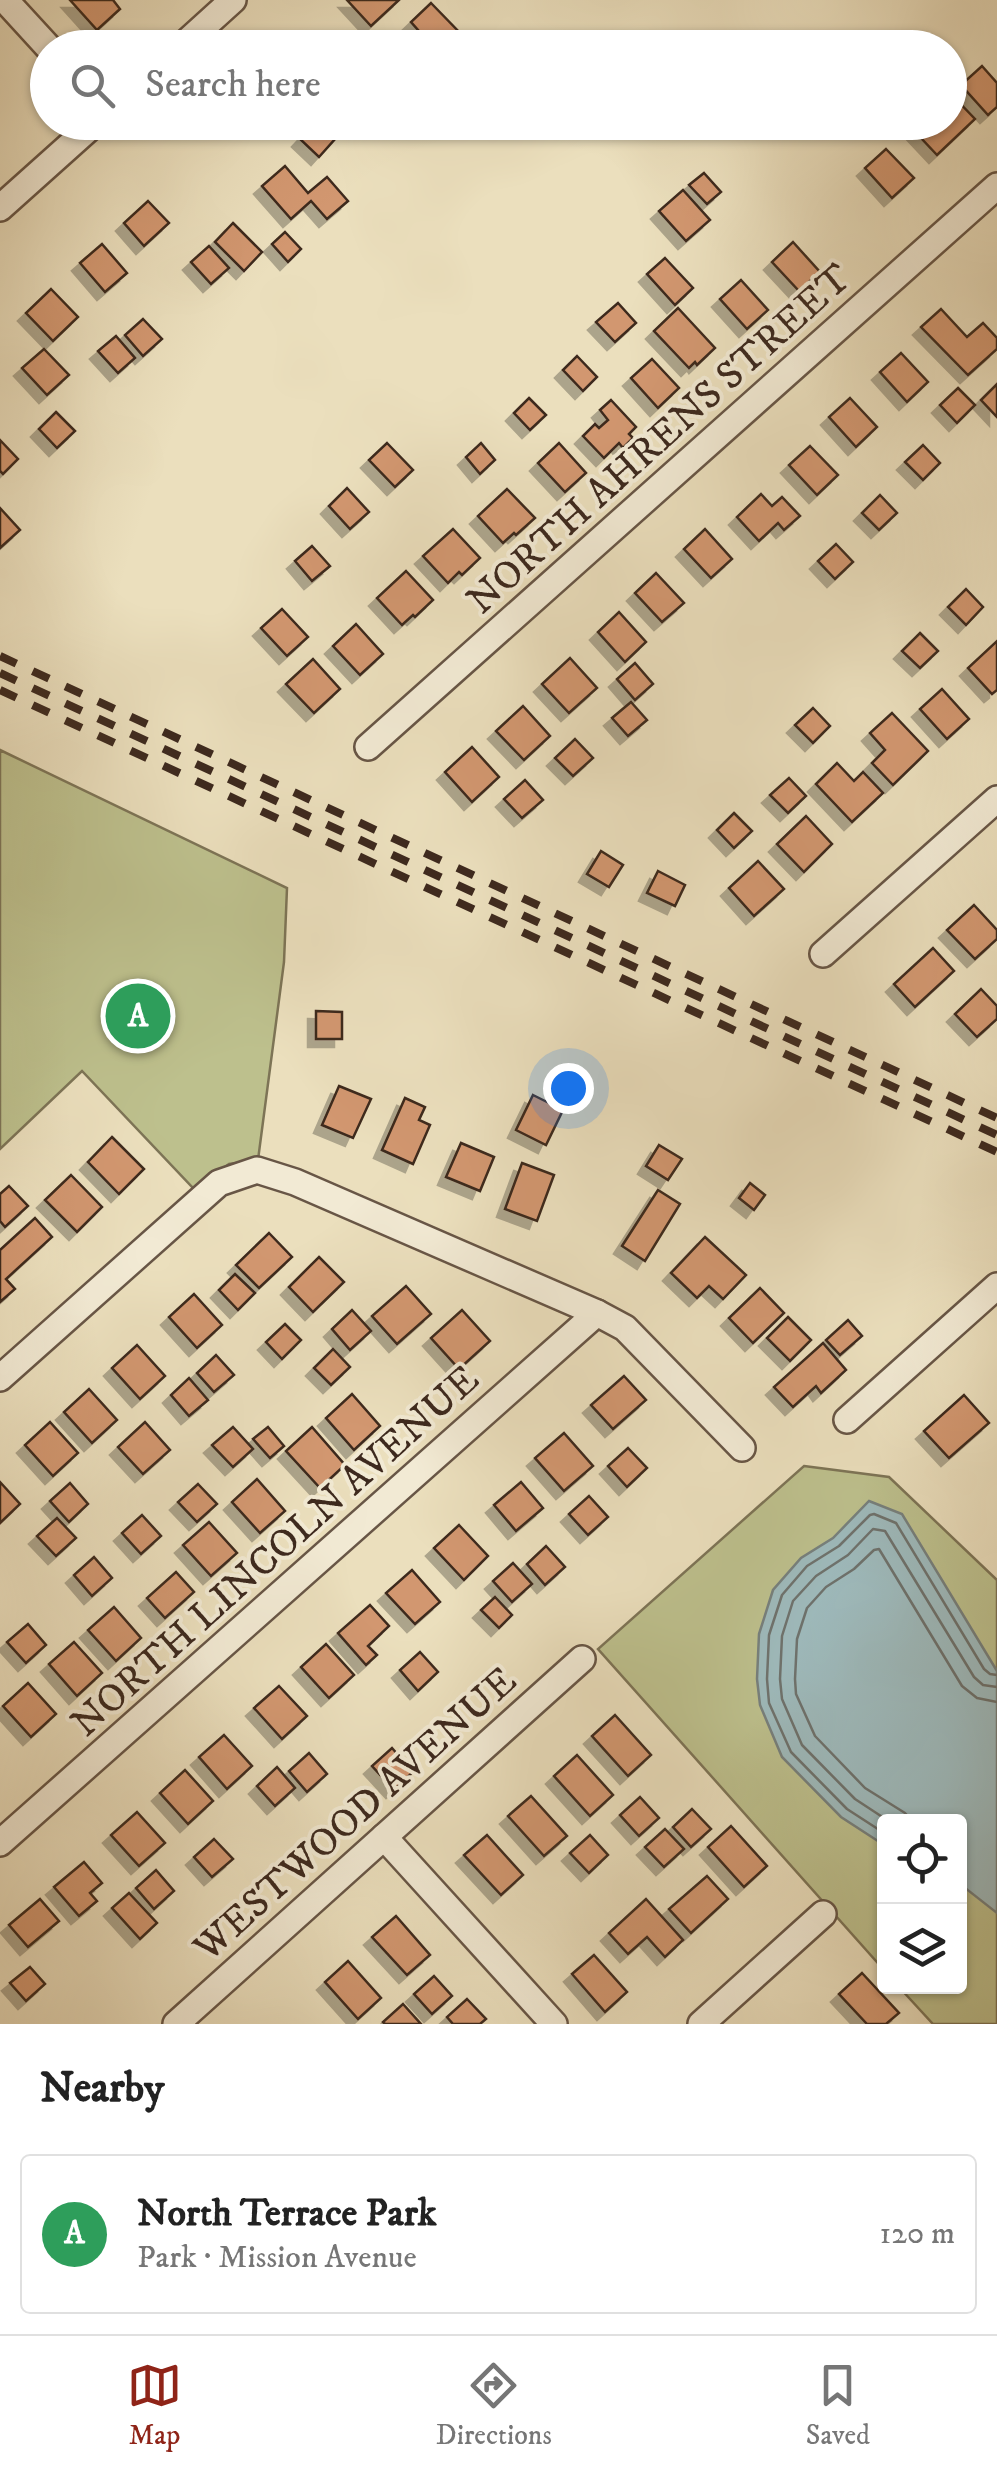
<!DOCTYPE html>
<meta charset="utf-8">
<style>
:root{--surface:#fff;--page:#f2f2f2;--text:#222;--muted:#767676;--line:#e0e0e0;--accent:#8f2418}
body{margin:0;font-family:"IM FELL DW Pica",serif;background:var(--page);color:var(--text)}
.controls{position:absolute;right:30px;bottom:30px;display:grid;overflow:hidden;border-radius:10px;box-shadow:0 2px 8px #0004}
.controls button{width:90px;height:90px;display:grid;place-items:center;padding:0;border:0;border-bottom:2px solid var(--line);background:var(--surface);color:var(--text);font:50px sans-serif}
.you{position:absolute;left:568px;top:1088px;width:35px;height:35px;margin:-25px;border:8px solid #fff;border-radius:50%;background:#1a73e8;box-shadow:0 0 0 15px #1a73e833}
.badge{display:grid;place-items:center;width:65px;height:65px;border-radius:50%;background:var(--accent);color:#fff;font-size:32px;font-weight:700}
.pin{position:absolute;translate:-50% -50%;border:5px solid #fff;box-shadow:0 2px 10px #0006}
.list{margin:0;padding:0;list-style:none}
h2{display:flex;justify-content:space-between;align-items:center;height:130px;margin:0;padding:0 40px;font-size:42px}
h2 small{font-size:32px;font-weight:400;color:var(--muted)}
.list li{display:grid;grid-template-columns:65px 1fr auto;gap:30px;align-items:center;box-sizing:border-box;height:160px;margin:0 20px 20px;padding:0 20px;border:2px solid var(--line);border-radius:10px}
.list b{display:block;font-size:38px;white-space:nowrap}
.list p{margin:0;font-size:32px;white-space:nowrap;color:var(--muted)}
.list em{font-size:32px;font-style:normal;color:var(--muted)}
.icon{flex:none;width:55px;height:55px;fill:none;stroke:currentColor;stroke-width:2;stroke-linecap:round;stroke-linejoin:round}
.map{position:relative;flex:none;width:997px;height:2024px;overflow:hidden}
.search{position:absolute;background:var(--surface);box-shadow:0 2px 8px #0004;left:30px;right:30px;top:30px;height:110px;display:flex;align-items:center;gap:25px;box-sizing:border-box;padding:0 35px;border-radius:55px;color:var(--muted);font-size:38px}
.sheet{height:310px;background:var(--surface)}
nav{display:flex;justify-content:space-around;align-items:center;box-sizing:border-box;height:140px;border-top:2px solid var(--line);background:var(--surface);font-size:28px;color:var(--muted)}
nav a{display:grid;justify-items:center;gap:5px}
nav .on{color:var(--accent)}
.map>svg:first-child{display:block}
.green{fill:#bdc08d;stroke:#7d7456;stroke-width:2.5}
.water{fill:#9ebabc;stroke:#77807d;stroke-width:2.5}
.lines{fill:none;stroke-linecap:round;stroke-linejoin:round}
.shore{stroke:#6e726d;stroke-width:2.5}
.building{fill:#d2976f;stroke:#3d291e;stroke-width:2.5;filter:url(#shadow)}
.minor-casing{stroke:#685646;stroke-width:30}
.minor{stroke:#f2ead4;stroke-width:25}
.rail{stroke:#3d291e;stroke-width:8;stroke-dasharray:18 18;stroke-linecap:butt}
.labels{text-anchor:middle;stroke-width:8;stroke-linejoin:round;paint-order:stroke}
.street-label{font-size:40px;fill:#3d291e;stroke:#f2ead4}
</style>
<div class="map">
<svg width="997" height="2024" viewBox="0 0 997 2024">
<defs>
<filter id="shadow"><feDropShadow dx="-8" dy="8" stdDeviation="0" flood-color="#0004"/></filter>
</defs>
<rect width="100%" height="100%" fill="#ebdfbd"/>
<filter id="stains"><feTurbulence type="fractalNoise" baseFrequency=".002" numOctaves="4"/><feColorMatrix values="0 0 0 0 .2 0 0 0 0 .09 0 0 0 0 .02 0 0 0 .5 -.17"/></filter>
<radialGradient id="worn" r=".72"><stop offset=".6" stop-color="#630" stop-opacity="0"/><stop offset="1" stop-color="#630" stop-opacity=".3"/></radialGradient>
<g class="green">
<path d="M0,750L287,888L284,962L258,1160L229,1164L195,1190L82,1071L0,1149Z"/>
<path d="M804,1466L889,1477L997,1580V2024H933L899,1987L960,1986V1822H884V1970L598,1649Z"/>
</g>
<path class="water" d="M869,1501L902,1514L997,1671V1913L960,1884V1822H884V1845L841,1817L782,1757L760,1705L757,1679L759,1634L773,1590L801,1558L833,1538Z"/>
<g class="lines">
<g class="shore">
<path d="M890,1822L855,1799L802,1745L782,1699L780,1679L782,1636L793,1601L816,1576L848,1555L873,1529L885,1531L974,1677L983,1685L997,1687"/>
<path d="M913,1822L905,1813L865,1788L815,1736L796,1694L795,1679L797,1639L807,1608L826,1587L854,1569L874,1550L879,1549L962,1686L977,1698L997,1702"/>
<path d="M884,1833L847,1809L791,1752L769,1703L767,1679L769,1635L782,1595L807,1566L839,1546L870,1515L874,1514L896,1523L984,1669L990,1674L997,1675"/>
</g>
</g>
<g class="building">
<path d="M70,0H113L120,9L97,30Z"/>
<path d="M347,0H399L371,26Z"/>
<path d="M431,3L462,35L449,48H434L411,22Z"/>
<path d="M982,66L997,83V107L988,115L961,85Z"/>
<path d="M951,94L975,119L937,155L906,122H950Z"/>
<path d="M316,122L335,139L319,157L300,139Z"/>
<path d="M886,149L914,178L892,198L865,168Z"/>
<path d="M285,166L308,193L327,177L348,201L327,219L311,201L291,219L262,186Z"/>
<path d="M704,173L721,192L707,204L689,185Z"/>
<path d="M683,190L710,220L686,241L659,211Z"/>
<path d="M148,201L169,223L144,246L124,223Z"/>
<path d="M233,223L262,252L244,271L215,242Z"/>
<path d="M285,232L301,249L288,262L272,244Z"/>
<path d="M793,242L820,272L799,291L772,262Z"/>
<path d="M102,244L127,273L105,292L80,263Z"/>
<path d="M209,246L229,268L211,284L191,262Z"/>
<path d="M665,258L693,288L675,305L647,274Z"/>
<path d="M741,280L768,310L747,329L720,299Z"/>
<path d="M51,289L78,317L53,341L26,313Z"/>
<path d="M618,303L636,323L615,342L596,322Z"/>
<path d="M678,308L715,348L697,365L695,362L689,368L654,331Z"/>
<path d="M941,309L967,337L983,323L997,338V349L968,375L921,327Z"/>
<path d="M143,319L162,339L143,356L125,335Z"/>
<path d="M116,336L135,358L118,373L98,351Z"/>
<path d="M44,349L69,375L47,395L22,368Z"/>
<path d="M901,353L928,382L907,402L880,372Z"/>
<path d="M577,356L597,377L583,391L563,370Z"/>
<path d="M652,359L679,388L658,408L631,378Z"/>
<path d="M997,384V417L981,400Z"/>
<path d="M958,388L975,405L957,423L940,405Z"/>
<path d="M529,398L546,415L530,430L514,413Z"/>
<path d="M850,398L877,427L856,447L829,417Z"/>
<path d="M611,400L636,427L629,434L633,438L623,448L619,443L604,458L583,436L595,424L599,428L608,420L600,410Z"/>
<path d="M56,412L75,431L57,448L39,429Z"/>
<path d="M0,440L18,459L3,474L0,471Z"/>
<path d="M387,443L413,470L395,487L369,460Z"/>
<path d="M481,443L495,460L480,474L466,457Z"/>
<path d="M559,443L586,473L565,492L538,463Z"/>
<path d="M923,445L940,463L923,480L905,462Z"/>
<path d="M810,446L838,475L817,495L789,465Z"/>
<path d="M347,488L369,512L350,529L329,506Z"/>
<path d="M507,489L535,518L516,535L514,533L503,543L478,516Z"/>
<path d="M761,494L772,506L782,497L800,516L784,530L778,523L759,541L737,517Z"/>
<path d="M880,495L897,513L879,530L862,513Z"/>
<path d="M0,508L20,530L0,548Z"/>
<path d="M453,529L480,558L462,575L459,572L448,583L423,556Z"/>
<path d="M705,529L732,559L711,578L684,549Z"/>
<path d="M836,544L853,562L835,579L818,561Z"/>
<path d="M312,546L330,566L312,581L295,561Z"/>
<path d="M406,571L433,600L415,617L413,615L402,625L377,598Z"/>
<path d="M656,573L684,603L662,622L635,593Z"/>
<path d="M966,589L983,607L966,625L948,607Z"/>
<path d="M282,609L308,637L287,656L261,628Z"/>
<path d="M619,612L646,642L625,662L598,632Z"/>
<path d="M356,624L383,654L360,675L333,646Z"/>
<path d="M920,633L938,651L920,668L902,651Z"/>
<path d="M997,641V690L992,694L968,668Z"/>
<path d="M570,658L597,688L569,713L542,684Z"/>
<path d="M313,659L340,689L314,713L286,684Z"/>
<path d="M635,663L653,684L635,700L617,679Z"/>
<path d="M942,689L969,719L947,739L920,709Z"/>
<path d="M631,702L647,720L628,736L612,718Z"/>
<path d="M523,706L550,736L524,760L496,731Z"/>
<path d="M813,708L830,726L813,743L795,725Z"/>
<path d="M892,713L928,751L893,785L872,763L885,750L870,733Z"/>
<path d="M575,739L593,758L573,776L555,758Z"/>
<path d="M472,747L499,777L472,802L445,772Z"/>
<path d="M837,763L854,781L863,772L883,793L852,822L816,784Z"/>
<path d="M789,778L806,796L788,813L770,795Z"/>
<path d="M525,780L543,800L522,818L504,799Z"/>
<path d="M734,813L752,831L734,848L717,830Z"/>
<path d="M806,816L832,844L804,872L777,844Z"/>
<path d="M601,851L623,865L609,887L587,874Z"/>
<path d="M758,861L784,889L754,916L729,888Z"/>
<path d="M658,871L685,885L675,906L647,893Z"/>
<path d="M974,905L997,930V939L975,959L947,930Z"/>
<path d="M933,948L954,971L915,1007L894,984Z"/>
<path d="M981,989L997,1006V1019L977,1037L955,1014Z"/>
<path d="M316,1011L342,1012V1039H316Z"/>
<path d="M339,1086L371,1099L353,1138L322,1125Z"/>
<path d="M533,1095L563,1110L546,1145L516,1130Z"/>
<path d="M405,1098L425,1107L419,1120L430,1125L413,1164L382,1150Z"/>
<path d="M112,1137L144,1169L119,1194L88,1162Z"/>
<path d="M461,1143L494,1157L480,1191L446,1177Z"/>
<path d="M659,1145L682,1159L668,1180L646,1166Z"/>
<path d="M522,1163L554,1175L537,1221L505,1209Z"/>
<path d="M71,1175L102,1207L77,1232L45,1200Z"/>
<path d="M750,1183L765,1195L754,1210L739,1198Z"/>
<path d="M9,1186L28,1206L5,1227L0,1221V1194Z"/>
<path d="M658,1190L680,1204L645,1261L622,1246Z"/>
<path d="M35,1218L52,1237L6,1279L15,1289L0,1302V1250Z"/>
<path d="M269,1233L292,1257L259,1288L236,1265Z"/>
<path d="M705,1237L746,1275L723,1299L709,1286L697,1298L671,1273Z"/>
<path d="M319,1257L344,1282L313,1312L289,1287Z"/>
<path d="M235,1274L255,1293L238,1310L219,1290Z"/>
<path d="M406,1286L431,1314L397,1344L372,1316Z"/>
<path d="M760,1288L784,1313L753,1343L729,1318Z"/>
<path d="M194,1294L222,1325L197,1348L169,1317Z"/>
<path d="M352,1310L371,1331L350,1350L332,1329Z"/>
<path d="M462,1310L490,1341L459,1369L431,1338Z"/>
<path d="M788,1317L811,1340L790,1361L767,1338Z"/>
<path d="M848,1320L862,1336L840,1355L826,1340Z"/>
<path d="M285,1324L301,1340L282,1359L266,1342Z"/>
<path d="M823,1343L846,1370L821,1393L816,1386L793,1407L774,1387Z"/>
<path d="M137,1345L165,1376L140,1399L112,1368Z"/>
<path d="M333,1349L350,1367L331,1385L314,1368Z"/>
<path d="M216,1355L234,1375L214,1392L197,1373Z"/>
<path d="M624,1376L646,1400L613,1429L591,1405Z"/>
<path d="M189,1378L208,1400L189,1416L171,1395Z"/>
<path d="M89,1389L117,1420L92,1443L64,1412Z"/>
<path d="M352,1394L380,1426L354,1450L326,1418Z"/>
<path d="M964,1395L989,1423L949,1458L924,1431Z"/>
<path d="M50,1422L78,1453L53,1476L25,1445Z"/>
<path d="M145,1422L170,1450L143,1474L118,1447Z"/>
<path d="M233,1427L253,1449L233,1467L212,1445Z"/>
<path d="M268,1427L284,1446L270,1458L253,1439Z"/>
<path d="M312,1427L345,1465L320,1488L286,1451Z"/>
<path d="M564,1433L593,1466L564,1491L535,1458Z"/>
<path d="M628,1448L647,1468L627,1487L608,1466Z"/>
<path d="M257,1479L285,1511L260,1533L232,1502Z"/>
<path d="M0,1482L20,1504L0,1523Z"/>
<path d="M521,1482L543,1508L516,1531L494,1505Z"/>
<path d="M70,1483L88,1504L69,1522L50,1501Z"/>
<path d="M198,1484L217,1504L197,1522L178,1502Z"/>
<path d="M589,1496L608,1517L588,1535L569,1514Z"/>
<path d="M142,1515L161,1536L141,1554L122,1533Z"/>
<path d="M57,1518L76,1538L56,1556L37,1536Z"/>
<path d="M209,1522L237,1553L211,1576L183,1545Z"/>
<path d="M459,1525L488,1556L464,1580L434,1548Z"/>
<path d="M546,1546L565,1567L545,1585L527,1564Z"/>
<path d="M94,1557L112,1578L92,1596L74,1575Z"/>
<path d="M513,1563L532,1584L512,1602L493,1581Z"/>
<path d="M412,1570L440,1602L415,1624L386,1593Z"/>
<path d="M176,1572L194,1592L165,1618L147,1598Z"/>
<path d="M495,1597L512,1615L499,1628L481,1610Z"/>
<path d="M370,1605L389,1626L368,1646L377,1655L366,1665L338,1633Z"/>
<path d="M114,1607L141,1638L116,1661L88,1630Z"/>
<path d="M28,1624L46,1645L26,1663L7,1642Z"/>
<path d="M74,1642L102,1673L77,1696L49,1664Z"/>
<path d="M326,1644L354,1675L329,1698L301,1667Z"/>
<path d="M420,1652L438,1672L418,1691L400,1670Z"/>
<path d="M28,1683L56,1714L31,1737L3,1706Z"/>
<path d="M279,1686L307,1716L282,1739L254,1708Z"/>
<path d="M615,1715L651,1755L628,1776L592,1736Z"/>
<path d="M224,1735L252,1766L227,1789L199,1757Z"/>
<path d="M392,1748L413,1772L394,1790L372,1766Z"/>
<path d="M309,1753L327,1774L307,1792L289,1771Z"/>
<path d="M577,1755L613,1795L590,1816L554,1776Z"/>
<path d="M277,1767L295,1788L275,1806L257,1786Z"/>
<path d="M185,1770L213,1801L188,1824L160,1793Z"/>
<path d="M531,1796L567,1836L544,1856L508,1816Z"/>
<path d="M640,1797L659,1818L639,1836L620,1815Z"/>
<path d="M692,1809L711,1829L691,1847L673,1827Z"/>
<path d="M137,1812L165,1843L139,1866L111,1835Z"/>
<path d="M731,1826L767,1866L744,1887L708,1847Z"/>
<path d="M665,1829L684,1849L664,1867L645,1847Z"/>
<path d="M487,1835L523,1875L501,1895L464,1855Z"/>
<path d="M590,1835L608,1855L589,1873L570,1853Z"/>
<path d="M214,1839L233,1859L212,1877L194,1857Z"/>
<path d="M84,1862L102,1883L90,1893L97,1901L79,1916L54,1887Z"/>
<path d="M156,1870L174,1891L154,1909L136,1888Z"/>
<path d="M707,1876L728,1899L691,1933L669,1909Z"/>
<path d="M129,1893L157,1923L140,1939L112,1908Z"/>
<path d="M40,1899L59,1921L28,1947L9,1925Z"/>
<path d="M646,1899L683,1940L665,1957L647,1937L628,1954L609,1933Z"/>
<path d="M396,1916L430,1955L407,1975L372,1937Z"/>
<path d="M594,1955L627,1992L605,2012L572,1974Z"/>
<path d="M348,1961L381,1998L358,2019L325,1982Z"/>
<path d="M30,1967L45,1984L26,2001L10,1983Z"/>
<path d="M862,1973L899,2013L886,2024H867L839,1994Z"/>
<path d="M434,1976L452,1996L432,2014L414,1994Z"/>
<path d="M467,1999L486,2019L480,2024H453L447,2017Z"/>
<path d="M403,2004L421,2024H385L383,2022Z"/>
</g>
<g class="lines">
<g class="minor-casing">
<g id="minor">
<path d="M5,0L49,48"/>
<path d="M180,48L233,0"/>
<path d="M0,208L96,122"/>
<path d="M368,747L997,186"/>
<path d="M823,954L997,799"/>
<path d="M0,1378L219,1183L257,1170L295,1182L597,1313L625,1328L742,1448"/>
<path d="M847,1420L997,1286"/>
<path d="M384,1837L554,2024"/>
<path d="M0,1843L597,1313"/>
<path d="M176,2024L582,1659"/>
<path d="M701,2024L823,1914"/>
</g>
</g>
<use href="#minor" class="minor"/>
<g class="rail">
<path d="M0,656L997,1118"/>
<path d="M0,673L997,1135"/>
<path d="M0,690L997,1152"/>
</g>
</g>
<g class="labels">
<g class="street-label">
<text transform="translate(658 438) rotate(-42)" y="14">NORTH AHRENS STREET</text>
<text transform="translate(274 1550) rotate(-42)" y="14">NORTH LINCOLN AVENUE</text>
<text transform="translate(354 1813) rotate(-42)" y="14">WESTWOOD AVENUE</text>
</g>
</g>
<rect width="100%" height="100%" filter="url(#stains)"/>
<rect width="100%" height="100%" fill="url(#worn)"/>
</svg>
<div class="controls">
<button><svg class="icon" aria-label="locate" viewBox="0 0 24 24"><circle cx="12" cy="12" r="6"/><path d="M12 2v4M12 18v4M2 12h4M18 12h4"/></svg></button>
<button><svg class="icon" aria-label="layers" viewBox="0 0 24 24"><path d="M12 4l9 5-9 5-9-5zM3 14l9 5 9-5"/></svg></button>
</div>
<div class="you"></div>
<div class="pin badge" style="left:138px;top:1016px;background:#2e9e5b">A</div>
<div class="search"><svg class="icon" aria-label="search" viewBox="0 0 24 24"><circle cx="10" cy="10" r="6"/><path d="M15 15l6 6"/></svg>Search here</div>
</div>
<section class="sheet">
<h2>Nearby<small></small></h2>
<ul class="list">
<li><span class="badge" style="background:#2e9e5b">A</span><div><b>North Terrace Park</b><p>Park · Mission Avenue</p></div><em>120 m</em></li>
</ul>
</section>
<nav>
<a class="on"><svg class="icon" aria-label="map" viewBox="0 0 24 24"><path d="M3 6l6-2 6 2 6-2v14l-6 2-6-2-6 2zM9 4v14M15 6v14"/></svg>Map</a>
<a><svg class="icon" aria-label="directions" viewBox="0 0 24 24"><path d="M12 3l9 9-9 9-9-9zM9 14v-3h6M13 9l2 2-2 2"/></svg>Directions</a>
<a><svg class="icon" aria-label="saved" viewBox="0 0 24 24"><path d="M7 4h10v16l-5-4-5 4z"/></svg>Saved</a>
</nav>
